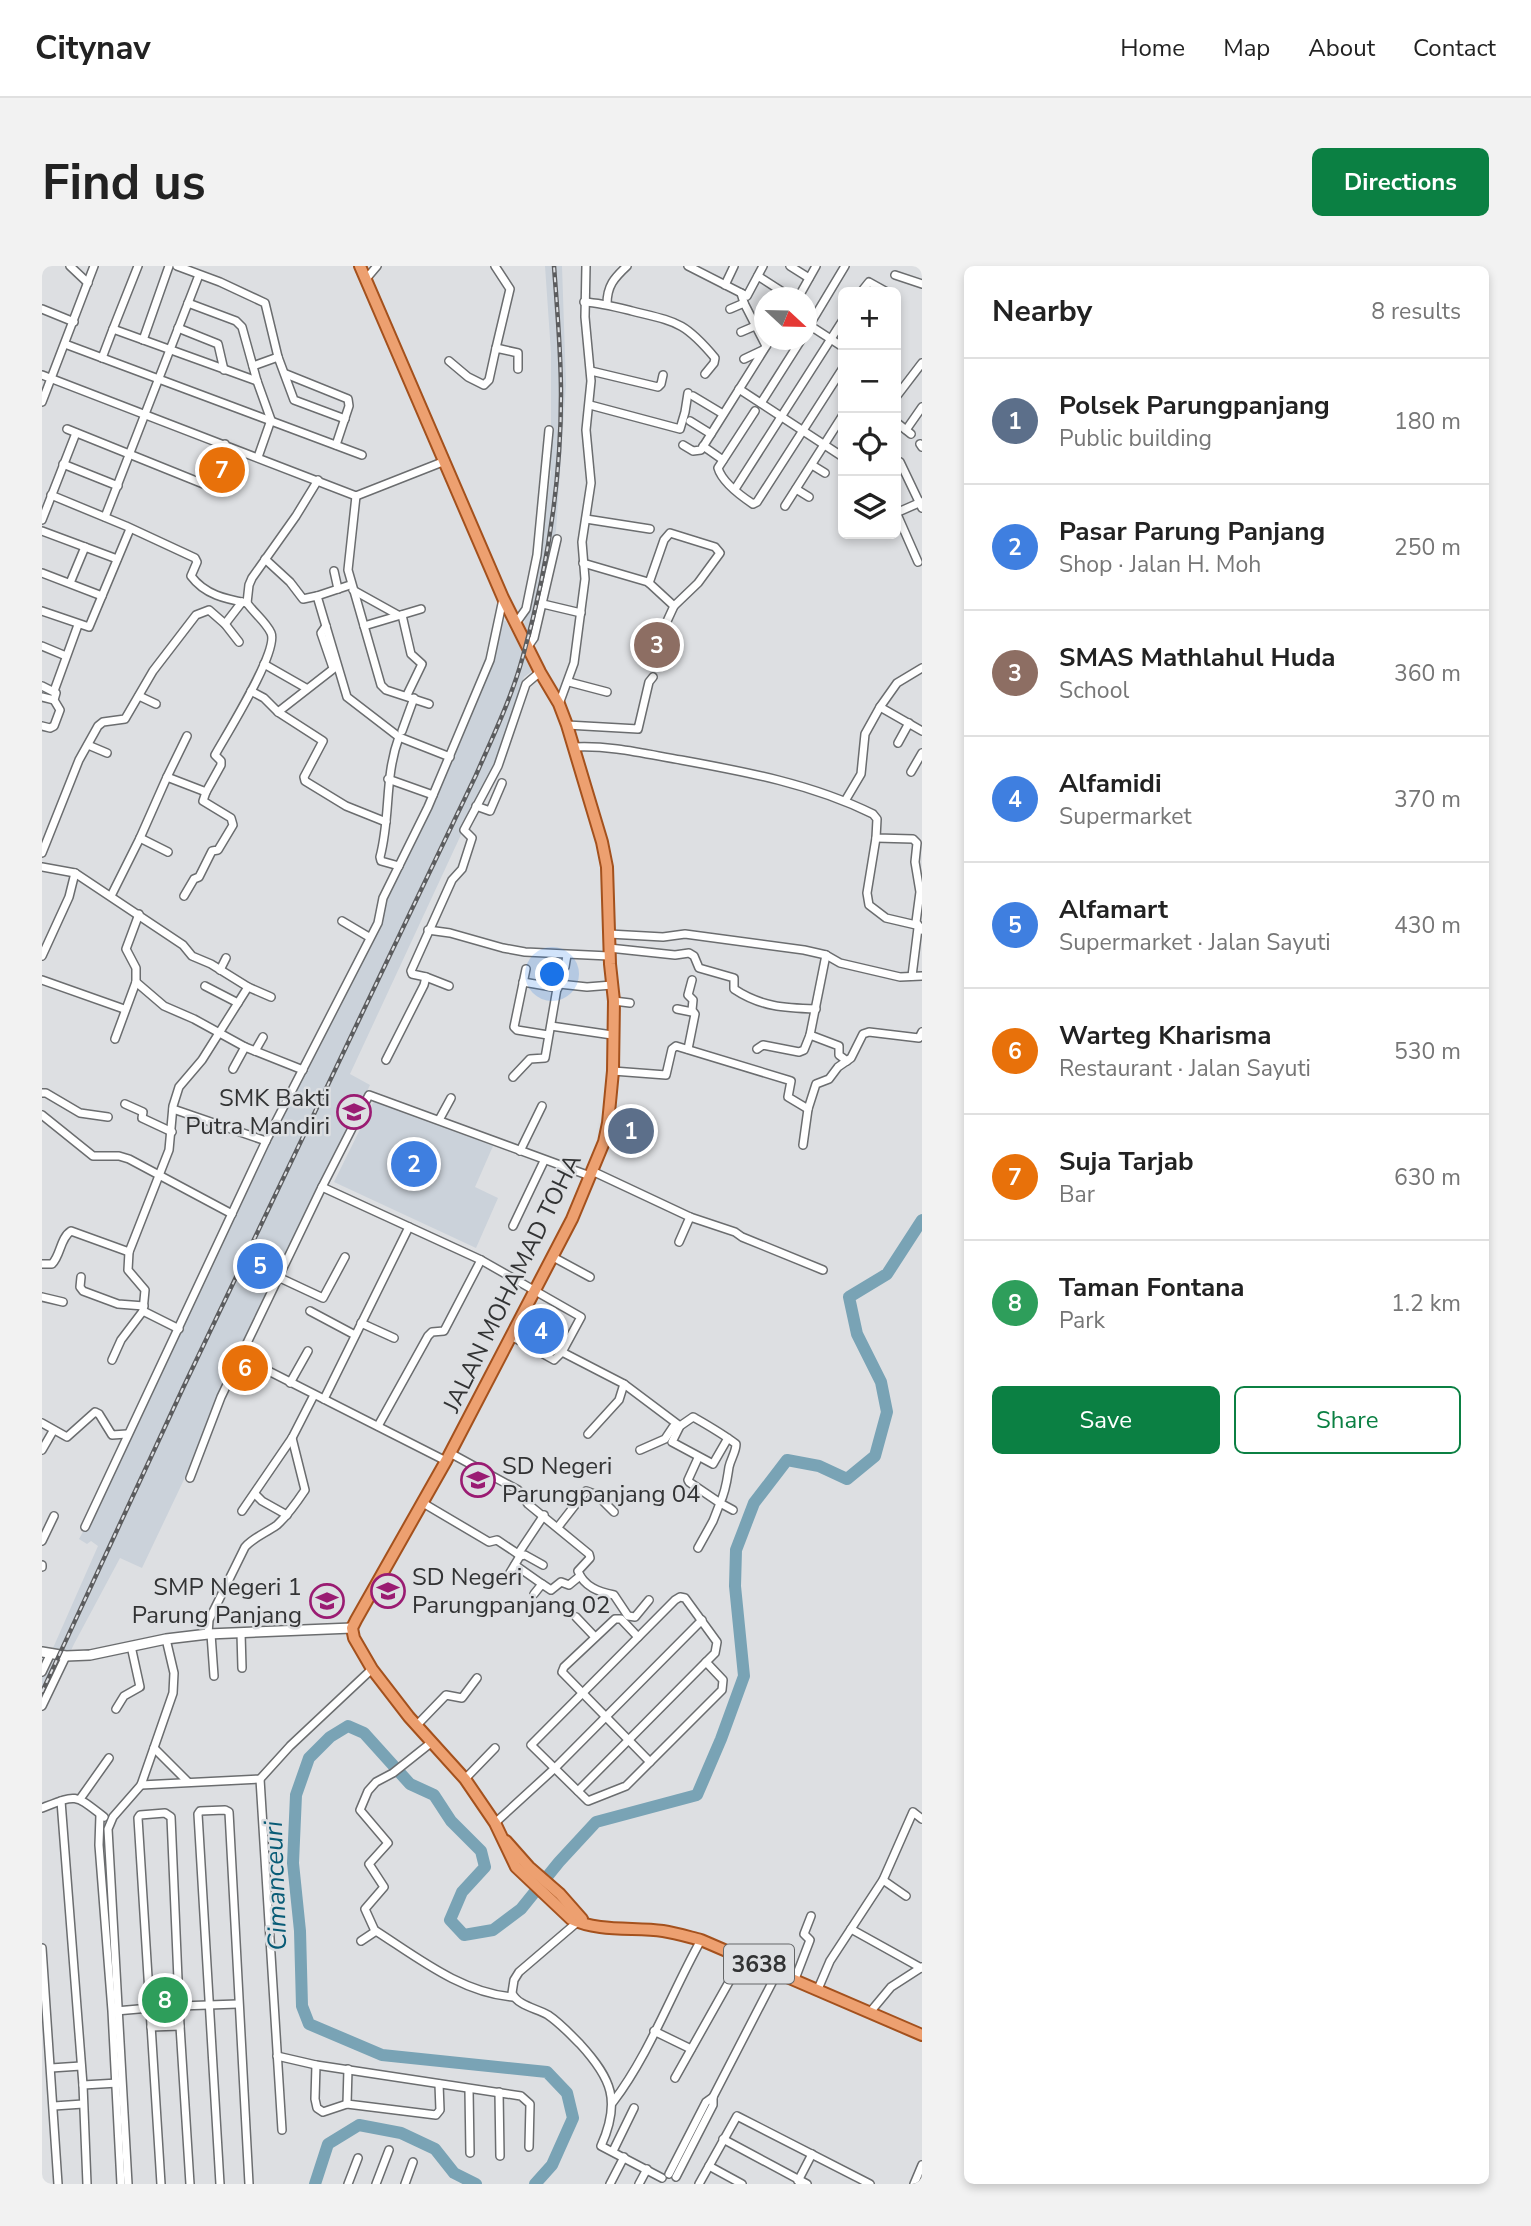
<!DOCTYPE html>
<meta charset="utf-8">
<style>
:root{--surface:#fff;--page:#f2f2f2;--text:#222;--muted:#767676;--line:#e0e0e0;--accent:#0b8043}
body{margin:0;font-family:"Nunito Sans",sans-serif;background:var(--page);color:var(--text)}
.controls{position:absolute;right:21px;top:21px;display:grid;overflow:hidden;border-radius:10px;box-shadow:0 4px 10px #0003}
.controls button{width:63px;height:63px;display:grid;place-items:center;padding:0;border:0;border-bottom:2px solid var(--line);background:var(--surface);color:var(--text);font:35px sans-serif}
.compass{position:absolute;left:712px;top:21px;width:63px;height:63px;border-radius:50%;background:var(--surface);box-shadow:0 4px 10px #0003;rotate:112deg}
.you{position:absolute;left:511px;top:709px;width:24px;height:24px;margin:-18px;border:5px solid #fff;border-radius:50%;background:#1a73e8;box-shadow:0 0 0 10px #1a73e833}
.badge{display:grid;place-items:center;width:46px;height:46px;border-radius:50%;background:var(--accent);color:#fff;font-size:23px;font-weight:700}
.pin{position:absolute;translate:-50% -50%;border:4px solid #fff;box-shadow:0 2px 7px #0006}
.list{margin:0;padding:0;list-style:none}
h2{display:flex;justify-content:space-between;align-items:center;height:91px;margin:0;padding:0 28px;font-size:30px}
h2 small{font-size:23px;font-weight:400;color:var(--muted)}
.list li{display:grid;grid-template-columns:46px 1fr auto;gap:21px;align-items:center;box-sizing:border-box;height:126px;padding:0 28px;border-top:2px solid var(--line)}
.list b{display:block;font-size:26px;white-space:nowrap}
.list p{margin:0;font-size:23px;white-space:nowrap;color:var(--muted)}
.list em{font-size:23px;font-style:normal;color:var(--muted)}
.actions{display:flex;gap:14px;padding:21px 28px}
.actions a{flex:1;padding:16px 0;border:2px solid var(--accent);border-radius:10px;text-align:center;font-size:24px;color:var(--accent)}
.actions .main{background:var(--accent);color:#fff}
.icon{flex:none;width:38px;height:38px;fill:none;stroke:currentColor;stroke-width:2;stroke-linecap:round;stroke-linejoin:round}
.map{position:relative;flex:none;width:880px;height:1918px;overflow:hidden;border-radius:10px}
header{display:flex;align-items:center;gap:42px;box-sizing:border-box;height:98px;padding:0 35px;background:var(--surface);border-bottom:2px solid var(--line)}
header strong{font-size:33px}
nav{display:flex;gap:38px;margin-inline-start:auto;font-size:24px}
.intro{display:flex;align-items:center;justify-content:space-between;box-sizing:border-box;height:168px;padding:0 42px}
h1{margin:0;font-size:49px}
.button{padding:18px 32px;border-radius:10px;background:var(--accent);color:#fff;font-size:24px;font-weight:700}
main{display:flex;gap:42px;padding:0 42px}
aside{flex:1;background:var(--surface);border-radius:10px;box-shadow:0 4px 10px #0003}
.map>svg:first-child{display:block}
.built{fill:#cbd2da}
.green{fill:#b2c5ab}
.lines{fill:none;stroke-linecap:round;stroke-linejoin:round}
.river{stroke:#79a3b5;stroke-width:12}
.minor-casing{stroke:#6b6d6f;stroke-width:10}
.tertiary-casing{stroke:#6b6d6f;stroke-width:12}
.primary-casing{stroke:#a4511d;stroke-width:14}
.minor{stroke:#fff;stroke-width:7}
.tertiary{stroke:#fff;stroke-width:9}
.primary{stroke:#eda070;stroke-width:10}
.rail-casing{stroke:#5b5c5e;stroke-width:4.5}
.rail{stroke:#dddfe2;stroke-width:2;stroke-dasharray:5;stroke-linecap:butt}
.labels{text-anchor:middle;stroke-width:5;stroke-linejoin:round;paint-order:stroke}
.shield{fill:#dddfe2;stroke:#656768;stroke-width:2}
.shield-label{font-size:23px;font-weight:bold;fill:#323334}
.poi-label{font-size:24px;fill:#323334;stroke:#dddfe2;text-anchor:end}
.street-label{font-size:24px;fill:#323334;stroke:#dddfe2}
.water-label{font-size:26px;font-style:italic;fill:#085b76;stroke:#dddfe2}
</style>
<header>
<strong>Citynav</strong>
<nav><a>Home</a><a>Map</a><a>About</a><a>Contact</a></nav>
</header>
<div class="intro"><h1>Find us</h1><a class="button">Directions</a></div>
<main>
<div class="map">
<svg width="880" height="1918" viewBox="0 0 880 1918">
<rect width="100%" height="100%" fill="#dddfe2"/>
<g class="built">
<path d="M503,0H520L524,119L514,265L490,383L489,406L482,411L462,476L308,808L328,819L166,1163L100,1302L78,1292L32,1378L0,1446V1407L56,1280L49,1275L45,1278L37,1273L71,1211L225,875L338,653V640L451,390L458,354L464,355L477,379L492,317L509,208V87Z"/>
<path d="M333,833L451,880L433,921L456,932L434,982L292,916Z"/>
</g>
<path class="green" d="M134,1724L137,1757L112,1759L110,1726Z"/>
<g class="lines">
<g class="river">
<path d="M273,1918L286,1878L317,1859L359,1867L393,1883L412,1907L434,1918"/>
<path d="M493,1918L510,1899L531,1852L525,1827L505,1806L340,1789L267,1758L260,1740L258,1665L251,1597L254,1529L267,1492L288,1471L306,1460L322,1467L368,1518L392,1529L409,1555L439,1585L443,1601L420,1626L408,1654L422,1669L451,1664L479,1643L517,1596L554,1556L655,1529L679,1473L702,1410L693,1320L694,1284L712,1237L745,1194L777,1200L805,1213L833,1190L845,1146L839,1116L815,1068L807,1031L845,1008L880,954"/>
</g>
<g class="minor-casing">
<g id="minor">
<path d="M28,0L46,17"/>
<path d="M135,0L178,16L223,37L236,91L252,134L303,153"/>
<path d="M453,0L468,23L454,82"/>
<path d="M646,0L705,30L721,0"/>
<path d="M748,0L767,12"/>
<path d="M853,9L880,18"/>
<path d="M716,10L750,32"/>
<path d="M324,13L335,0"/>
<path d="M683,19L692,0"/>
<path d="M819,26L827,16L845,26"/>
<path d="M699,27L702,37L724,80"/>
<path d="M756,32L774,0"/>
<path d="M542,36C559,37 574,41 590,45C634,56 642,55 673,92L672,97L663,108"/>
<path d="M146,37L194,55L200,61L215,115L229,154L216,191"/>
<path d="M565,38C565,20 572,12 585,0"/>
<path d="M0,43L32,56"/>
<path d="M688,43L702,37"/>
<path d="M767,59L801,81"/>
<path d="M136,62L176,78L182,104"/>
<path d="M71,63L96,0"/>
<path d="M764,65L803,0"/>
<path d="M699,66L713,60"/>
<path d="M101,74L127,0"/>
<path d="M23,78L320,189"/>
<path d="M60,92L71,63L215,115"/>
<path d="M702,93L721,84"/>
<path d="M407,95L426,111L442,119L447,114L454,82L476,87V103"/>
<path d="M211,100L236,91"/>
<path d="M549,105L616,121L619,118L621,109"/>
<path d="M244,108L306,133L307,140L294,179"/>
<path d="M0,109L314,230L403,195"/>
<path d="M697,123L801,191"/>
<path d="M651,130L681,148"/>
<path d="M854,131L880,97"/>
<path d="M0,136L52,0"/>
<path d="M719,137L759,74"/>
<path d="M548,139L638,163L643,146L646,127"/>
<path d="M713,145L676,202C680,216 699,230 711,238L715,236L801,102"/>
<path d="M648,155L669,168"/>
<path d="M854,156L869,168"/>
<path d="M25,163L164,219L169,214L183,178"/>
<path d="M864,164L880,141"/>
<path d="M878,178L880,181"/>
<path d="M641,179L651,185L659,184L728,74"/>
<path d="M661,180L681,194"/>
<path d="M854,194L858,196L880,242"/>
<path d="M21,198L76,220"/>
<path d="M770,199L783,207"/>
<path d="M693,223L801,54"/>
<path d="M754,223L767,231"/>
<path d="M9,229L84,260L153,292L155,296L149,310C163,329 184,333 205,337"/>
<path d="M314,230L306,304L339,419L344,424L387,438"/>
<path d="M743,240L801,149"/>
<path d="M854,246L876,296"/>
<path d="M854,247L879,236"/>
<path d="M63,251L157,9"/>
<path d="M544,253L608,263"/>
<path d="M0,254L34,167"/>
<path d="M0,265L75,293"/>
<path d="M223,293L248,316L261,333L275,330"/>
<path d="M541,297L606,316L632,340"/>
<path d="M292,305L296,323"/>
<path d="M0,307L60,330"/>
<path d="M28,317L43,281"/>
<path d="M607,317L622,274L628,267L673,281L678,287L656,317L632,340L615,377"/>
<path d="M308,319L275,330L305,431L357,471L408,491"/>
<path d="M311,324L356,349"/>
<path d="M501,338L539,347"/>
<path d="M0,345L47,361L88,263"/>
<path d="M360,349L369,388L380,398L365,429"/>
<path d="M474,357L484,343L495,289L507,164"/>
<path d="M183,358L200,336"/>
<path d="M284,360L279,367L291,402"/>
<path d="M322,360L379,343"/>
<path d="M0,380L24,390"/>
<path d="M485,382L492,372L515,273"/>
<path d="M222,398L264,422"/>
<path d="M527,416L565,426"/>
<path d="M0,420L14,427L12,434L18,444L12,460L8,462L0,460"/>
<path d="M12,425L36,359"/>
<path d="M209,425L222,432L236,446L281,475L262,511L263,515L304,540L344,556"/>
<path d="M97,430L114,438"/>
<path d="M0,431L12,434"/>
<path d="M517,438L532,397L543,313L540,276L549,217L544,164L549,115L543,51L544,0"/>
<path d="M838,441L880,465"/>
<path d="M236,446L295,400"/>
<path d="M525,459L596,463L607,416L611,411"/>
<path d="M360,465L372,432"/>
<path d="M856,477L867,457"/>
<path d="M46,479L65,487"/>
<path d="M532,481C568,479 604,488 639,494C705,506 770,518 831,548L835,553L834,572L871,573L875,577L873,596L878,626L874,656L880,664"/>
<path d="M869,506L880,487"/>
<path d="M125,511L145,470"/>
<path d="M346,513L391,529"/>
<path d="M803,535L819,508L823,468L838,441L855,417L880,402"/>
<path d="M434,540L448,545L460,517"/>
<path d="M98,572L126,586"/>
<path d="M834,572L825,627L827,639L844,652L874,659"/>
<path d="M0,587L37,494L56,460L61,456L83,453L111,405L154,349L167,344L183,358L197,376"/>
<path d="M357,600L339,595L338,591C349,550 342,512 357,471"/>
<path d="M0,601L33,607L141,679L150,690L169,698L206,721L229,731"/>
<path d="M69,630L98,572L125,511L164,526L179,499V495L173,489C184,469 237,385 229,367C224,356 212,347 205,337L207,319L210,312L254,250L276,214"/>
<path d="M142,630L152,613L157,611L170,585L176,584L191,559L189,552L161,535L164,526"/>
<path d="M300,655L327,671"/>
<path d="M386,664L408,667L461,682L483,686L567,690"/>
<path d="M567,668L621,671L643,668L762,684L784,689L798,697L858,711L880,710"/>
<path d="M567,682L633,689L647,687L652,690L657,702L692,712V723C719,741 743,742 774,743"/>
<path d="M0,690L27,631L33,607"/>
<path d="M484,703L472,761L475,764L506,769"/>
<path d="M178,704L184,692"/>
<path d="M870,710L876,662"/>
<path d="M384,711L407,720"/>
<path d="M0,714L82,743"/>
<path d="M94,716L122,740L152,753L203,781L261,804"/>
<path d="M481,716L516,722"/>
<path d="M517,718L545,721L570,719"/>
<path d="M163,720L196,737"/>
<path d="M572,735L588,737"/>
<path d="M635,743L650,746"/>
<path d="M509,760L570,769"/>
<path d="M768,769L784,689"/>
<path d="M73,773L94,716V702L84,683L97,648"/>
<path d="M646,783L653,748L650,744L651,734L646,729L650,714"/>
<path d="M715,783L721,779L757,786L762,784L768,769L797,780V789L805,795"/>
<path d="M213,785L221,771"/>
<path d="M344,794L382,719L384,711L370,708L369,705L410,614L420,603L430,572L422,564L456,500L484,418L498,406"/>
<path d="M191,803L203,781"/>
<path d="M571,805L624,809L630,783L634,780L746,814L749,815L746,831L766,843"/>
<path d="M471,811L488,793L503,792L518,705L523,701L525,689"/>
<path d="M0,827H4L38,847L66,851"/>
<path d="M83,838L101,846L100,852L130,866"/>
<path d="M131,843L224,875"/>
<path d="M0,849L51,890H77L87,893L190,948"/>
<path d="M397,854L409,832"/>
<path d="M761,879L766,843L774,818L787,813L796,801L809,792L821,768L827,766L877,772L880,766"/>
<path d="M478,885L500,840"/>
<path d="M550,905L648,951L693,966L700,971L781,1004"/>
<path d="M280,921L439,994L539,1051L520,1086L512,1094L469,1070"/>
<path d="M471,960L502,895"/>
<path d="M637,976L648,951"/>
<path d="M511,991L548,1011"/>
<path d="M0,998H10C19,989 18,972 29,965L87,986"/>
<path d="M39,1011L38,1021L41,1025L76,1038L102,1040"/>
<path d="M236,1011L281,1032L303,991"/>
<path d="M0,1031L21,1036"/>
<path d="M268,1045L313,1069"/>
<path d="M319,1057L352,1072"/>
<path d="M137,1063L101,1045L103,1024L86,1004L87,986L127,884L131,840L137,821L160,794L206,721"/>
<path d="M520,1086L582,1118L638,1160"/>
<path d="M199,1091L404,1195"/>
<path d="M70,1094L79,1074L101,1045"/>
<path d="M248,1117L266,1085"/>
<path d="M282,1133L367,961"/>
<path d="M0,1157L25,1171L53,1146L57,1148L70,1169L85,1168"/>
<path d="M336,1160L386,1070L390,1066L402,1065L439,994"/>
<path d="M546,1168L577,1134L582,1118"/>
<path d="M686,1172L671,1198L630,1176L638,1160L651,1151L653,1152C667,1160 681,1168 694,1178C694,1186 689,1192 687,1201C685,1214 684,1225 678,1237L691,1244"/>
<path d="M0,1184L11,1165"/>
<path d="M598,1184L623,1173L631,1161"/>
<path d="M408,1187L476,1224L486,1238L547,1288L548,1292L536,1305C542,1321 557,1326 572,1329L586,1350L593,1351L607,1334"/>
<path d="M656,1192L646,1214L647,1216L678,1237L671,1255L656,1282"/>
<path d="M148,1212L179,1131L280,921L327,829L548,910"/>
<path d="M213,1228L220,1235L245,1249"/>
<path d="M381,1237L447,1276L455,1274L476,1288"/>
<path d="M200,1245L250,1172L272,1129"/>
<path d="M43,1261L224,875L336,657L341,632L386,541L448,394L461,333"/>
<path d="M516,1261L544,1225L555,1229L572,1246"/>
<path d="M0,1275L12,1250"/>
<path d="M478,1290L483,1289L501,1299"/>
<path d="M0,1299V1301"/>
<path d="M473,1299L500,1318"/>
<path d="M463,1315L478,1290L476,1288L502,1249"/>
<path d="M492,1328L500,1318L509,1324L519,1316L527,1319L538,1310"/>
<path d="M638,1331L643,1332L675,1376L673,1387L664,1396L681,1414L680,1424L584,1520L546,1535L489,1479L633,1334Z"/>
<path d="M534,1351L553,1371"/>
<path d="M199,1367L200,1402"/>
<path d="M166,1368L167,1354L203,1281C212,1271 224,1267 235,1259C246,1249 255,1236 263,1224L250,1172"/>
<path d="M169,1368L172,1410"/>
<path d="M596,1371L579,1353H573L522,1401L520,1406L608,1496"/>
<path d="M0,1406L9,1387"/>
<path d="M0,1440L24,1390"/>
<path d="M74,1443L82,1430L98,1421L89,1380"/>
<path d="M375,1459L404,1429L420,1432L435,1412"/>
<path d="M112,1482L146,1516"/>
<path d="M218,1513L240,1864"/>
<path d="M423,1513L453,1482"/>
<path d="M99,1519L218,1513L248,1480L330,1403"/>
<path d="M536,1525L664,1396"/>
<path d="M38,1533L67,1492"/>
<path d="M19,1535L41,1819L45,1918"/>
<path d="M0,1542C36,1528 32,1528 62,1551"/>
<path d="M58,1549L57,1579L70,1745L79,1918"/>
<path d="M453,1557L513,1502L660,1354"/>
<path d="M841,1614L864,1630"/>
<path d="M539,1653L477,1706L472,1714L470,1727C476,1740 494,1742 506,1749C518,1757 528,1768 538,1778C570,1813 579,1835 559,1880L620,1912"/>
<path d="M809,1663L879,1702"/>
<path d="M333,1665L323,1643L342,1621L327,1598L346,1577L318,1544L326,1525L334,1516L351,1507L390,1476"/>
<path d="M319,1675L334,1665C376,1692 420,1727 471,1731"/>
<path d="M0,1682L16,1918"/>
<path d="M753,1713L768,1674L762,1668L769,1650"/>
<path d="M776,1723L788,1695L841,1614L871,1546L880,1553"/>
<path d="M107,1724L136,1722"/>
<path d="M137,1740L196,1738"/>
<path d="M74,1745L108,1742"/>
<path d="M829,1745L849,1721L880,1701"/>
<path d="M109,1761L138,1760"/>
<path d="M612,1765L649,1783"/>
<path d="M235,1790L274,1799L479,1830L488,1838L487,1881"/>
<path d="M274,1799L273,1833L275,1842L281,1846L305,1838"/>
<path d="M9,1802L39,1800"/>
<path d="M306,1803L305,1838L394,1849L398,1844L397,1818"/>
<path d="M633,1812L701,1691"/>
<path d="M41,1819L76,1817"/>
<path d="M427,1824L428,1887"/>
<path d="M457,1826L458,1890"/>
<path d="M571,1836C607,1789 630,1726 659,1674"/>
<path d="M12,1840L41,1838"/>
<path d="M681,1873L765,1918"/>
<path d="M571,1885L592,1842"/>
<path d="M667,1900L700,1918"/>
<path d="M627,1908L664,1836L671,1831"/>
<path d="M634,1911L671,1839V1831L735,1707"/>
<path d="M756,1915L770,1888"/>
<path d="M86,1918L66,1563L71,1551L99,1519L131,1427L132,1407L124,1373"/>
<path d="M119,1918L96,1552L98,1549L123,1547L129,1551L138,1760L148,1918"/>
<path d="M178,1918L156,1548L158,1545L183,1544L187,1546L207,1918"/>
<path d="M306,1918L316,1892"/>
<path d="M334,1918L347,1884"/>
<path d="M363,1918L371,1896"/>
<path d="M568,1918L582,1891"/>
<path d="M597,1918L605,1903"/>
<path d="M657,1918L695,1850L828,1918"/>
<path d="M872,1918L880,1899"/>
</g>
</g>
<g class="tertiary-casing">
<path id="tertiary" d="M0,1386L24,1390L48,1389L124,1373L166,1368L310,1362"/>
</g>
<g class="primary-casing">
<g id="primary">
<path d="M318,0L461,332L498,406L517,438L525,459L560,576L565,601L568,698L572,735L571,805L566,857L562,876L530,953L404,1195L314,1354L310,1362L312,1372L330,1403L367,1451L423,1513L453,1557L474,1601L529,1653C556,1666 592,1661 621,1665C634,1667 647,1671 659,1674L880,1769"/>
<path d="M464,1575L487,1601L518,1628L540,1653"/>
</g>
</g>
<use href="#minor" class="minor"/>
<use href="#tertiary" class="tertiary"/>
<use href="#primary" class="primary"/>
<g class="rail-casing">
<path id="rail" d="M0,1426L141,1122L434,509C451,470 470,431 481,390C505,305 519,216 519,128C519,85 515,42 512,0"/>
</g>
<use href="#rail" class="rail"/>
</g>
<defs>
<g id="school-ring" transform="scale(1.75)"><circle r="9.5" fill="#dddfe2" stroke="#9a1b72" stroke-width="1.5"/><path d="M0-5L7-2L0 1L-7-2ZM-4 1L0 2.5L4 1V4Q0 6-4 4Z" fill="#9a1b72"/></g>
</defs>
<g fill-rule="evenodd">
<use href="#school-ring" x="312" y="846"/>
<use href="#school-ring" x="436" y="1214"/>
<use href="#school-ring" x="346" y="1325"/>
<use href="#school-ring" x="285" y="1335"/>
</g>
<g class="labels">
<rect class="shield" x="682" y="1678.5" width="70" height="39" rx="5"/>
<g class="shield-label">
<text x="717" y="1706">3638</text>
</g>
<g class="poi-label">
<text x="288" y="840">SMK Bakti<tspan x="288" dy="28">Putra Mandiri</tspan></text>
<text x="460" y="1208" text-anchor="start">SD Negeri<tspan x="460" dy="28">Parungpanjang 04</tspan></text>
<text x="370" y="1319" text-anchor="start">SD Negeri<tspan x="370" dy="28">Parungpanjang 02</tspan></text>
<text x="260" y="1329">SMP Negeri 1<tspan x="260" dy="28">Parung Panjang</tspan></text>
</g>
<g class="street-label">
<text transform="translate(470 1017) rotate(-64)" y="8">JALAN MOHAMAD TOHA</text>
</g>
<g class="water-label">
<text transform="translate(233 1620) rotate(-92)" y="9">Cimanceuri</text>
</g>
</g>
</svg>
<div class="controls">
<button>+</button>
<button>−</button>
<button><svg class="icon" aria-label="locate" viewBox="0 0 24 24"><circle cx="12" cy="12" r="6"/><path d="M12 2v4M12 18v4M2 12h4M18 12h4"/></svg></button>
<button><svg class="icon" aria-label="layers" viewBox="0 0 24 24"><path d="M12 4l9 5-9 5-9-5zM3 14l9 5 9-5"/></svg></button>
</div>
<svg class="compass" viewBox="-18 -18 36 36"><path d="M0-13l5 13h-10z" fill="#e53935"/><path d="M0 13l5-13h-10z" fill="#767676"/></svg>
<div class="you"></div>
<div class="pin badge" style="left:589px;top:865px;background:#5c6f8a">1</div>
<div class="pin badge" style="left:372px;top:898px;background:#3f7fe0">2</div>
<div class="pin badge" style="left:615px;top:379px;background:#8d6e63">3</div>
<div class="pin badge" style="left:499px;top:1065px;background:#3f7fe0">4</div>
<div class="pin badge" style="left:218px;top:1000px;background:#3f7fe0">5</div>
<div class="pin badge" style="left:203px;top:1102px;background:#e8710a">6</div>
<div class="pin badge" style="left:180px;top:204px;background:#e8710a">7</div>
<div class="pin badge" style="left:123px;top:1734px;background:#2e9e5b">8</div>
</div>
<aside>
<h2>Nearby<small>8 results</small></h2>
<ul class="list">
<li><span class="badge" style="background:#5c6f8a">1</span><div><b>Polsek Parungpanjang</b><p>Public building</p></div><em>180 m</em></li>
<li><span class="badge" style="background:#3f7fe0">2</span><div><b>Pasar Parung Panjang</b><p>Shop · Jalan H. Moh</p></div><em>250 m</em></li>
<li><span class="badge" style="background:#8d6e63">3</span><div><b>SMAS Mathlahul Huda</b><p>School</p></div><em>360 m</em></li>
<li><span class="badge" style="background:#3f7fe0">4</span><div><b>Alfamidi</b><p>Supermarket</p></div><em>370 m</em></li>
<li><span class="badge" style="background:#3f7fe0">5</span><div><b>Alfamart</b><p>Supermarket · Jalan Sayuti</p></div><em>430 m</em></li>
<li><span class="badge" style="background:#e8710a">6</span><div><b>Warteg Kharisma</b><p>Restaurant · Jalan Sayuti</p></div><em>530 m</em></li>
<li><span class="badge" style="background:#e8710a">7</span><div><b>Suja Tarjab</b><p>Bar</p></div><em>630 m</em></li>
<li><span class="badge" style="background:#2e9e5b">8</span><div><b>Taman Fontana</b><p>Park</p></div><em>1.2 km</em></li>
</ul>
<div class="actions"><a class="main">Save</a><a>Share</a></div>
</aside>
</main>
